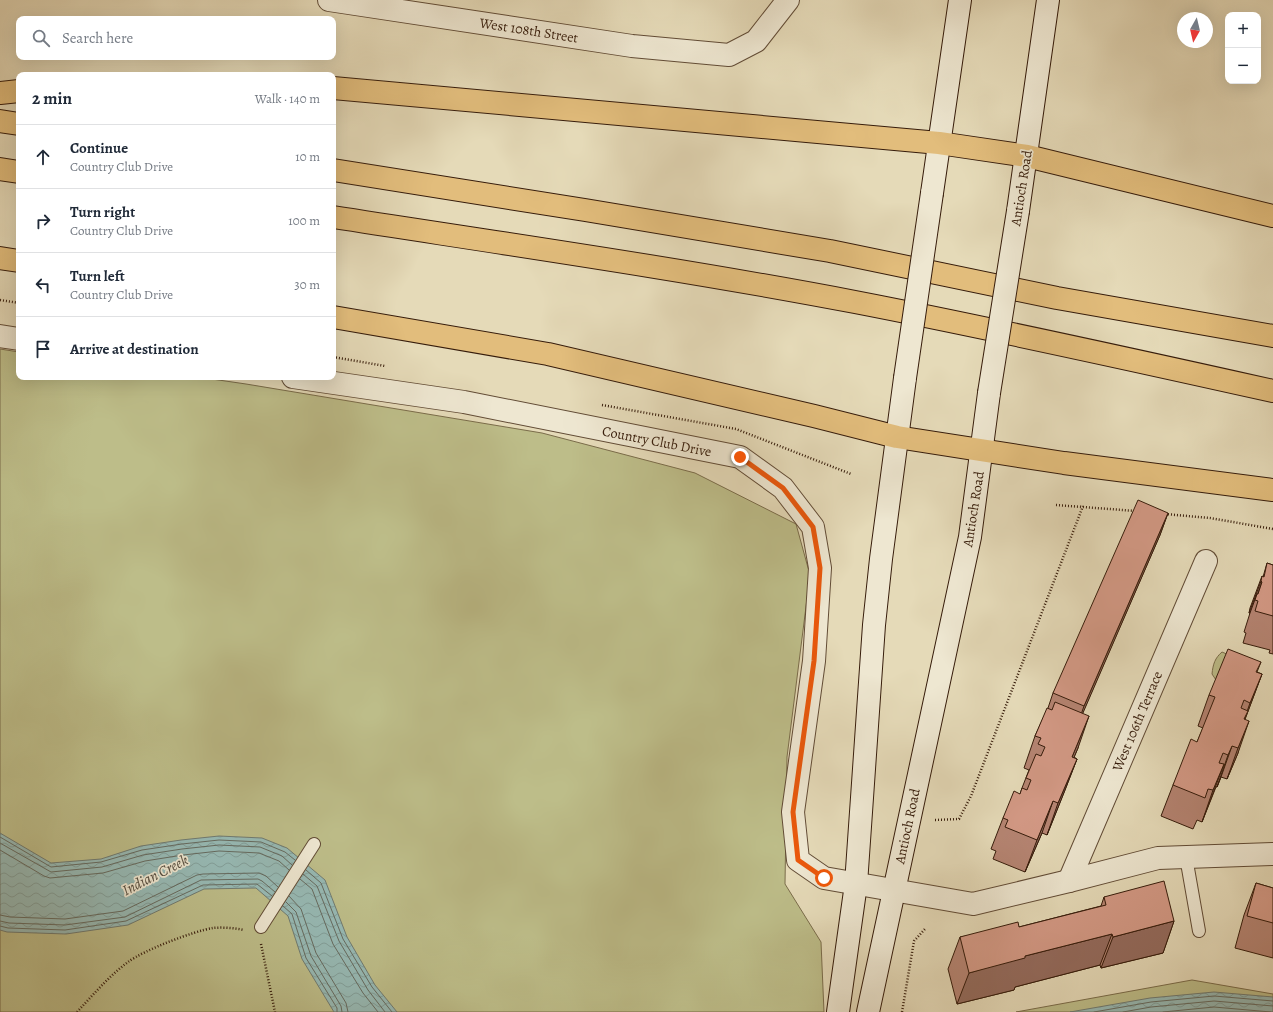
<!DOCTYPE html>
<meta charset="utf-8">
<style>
:root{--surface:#fff;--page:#f2f2f3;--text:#1f2937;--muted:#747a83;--line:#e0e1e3}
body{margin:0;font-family:Alegreya,serif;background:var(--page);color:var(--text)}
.controls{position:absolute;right:12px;top:12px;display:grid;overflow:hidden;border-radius:8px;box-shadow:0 4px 16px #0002}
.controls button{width:36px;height:36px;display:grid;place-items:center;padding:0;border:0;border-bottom:1px solid var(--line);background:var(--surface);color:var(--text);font:20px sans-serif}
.compass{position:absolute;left:1177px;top:12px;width:36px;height:36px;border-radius:50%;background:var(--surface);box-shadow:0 4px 16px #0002;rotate:188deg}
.stop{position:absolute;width:12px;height:12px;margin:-9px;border:3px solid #ea580c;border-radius:50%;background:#fff}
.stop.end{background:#ea580c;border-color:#fff;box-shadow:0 1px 4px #0008}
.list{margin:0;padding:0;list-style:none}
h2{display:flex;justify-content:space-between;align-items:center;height:52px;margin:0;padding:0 16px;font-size:17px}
h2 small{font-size:13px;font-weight:400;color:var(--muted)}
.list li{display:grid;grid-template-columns:26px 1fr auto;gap:12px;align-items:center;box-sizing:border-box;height:64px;padding:0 16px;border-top:1px solid var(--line)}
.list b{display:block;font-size:15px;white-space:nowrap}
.list p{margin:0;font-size:13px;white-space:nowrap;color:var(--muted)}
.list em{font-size:13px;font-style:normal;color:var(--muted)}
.icon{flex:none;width:22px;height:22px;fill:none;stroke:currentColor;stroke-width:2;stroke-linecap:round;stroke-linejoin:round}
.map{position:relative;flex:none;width:1273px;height:1012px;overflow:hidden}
.search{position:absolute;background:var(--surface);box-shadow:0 4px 16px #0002;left:16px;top:16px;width:320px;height:44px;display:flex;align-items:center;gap:10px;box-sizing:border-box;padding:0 14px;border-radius:8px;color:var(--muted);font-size:15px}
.panel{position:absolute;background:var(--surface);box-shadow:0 4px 16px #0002;left:16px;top:72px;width:320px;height:308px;border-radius:8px}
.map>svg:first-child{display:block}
.green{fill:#bdbd89;stroke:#7a6c4a}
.water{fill:url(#water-waves);stroke:#707b71}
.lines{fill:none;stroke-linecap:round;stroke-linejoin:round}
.shore{stroke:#666b60;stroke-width:1}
.lane-casing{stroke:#624c36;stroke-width:14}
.street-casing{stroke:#624c36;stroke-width:24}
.secondary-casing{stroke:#361c0b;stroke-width:24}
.highway-casing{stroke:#361c0b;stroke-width:24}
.path{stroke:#361c0b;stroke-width:2.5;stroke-dasharray:1 2;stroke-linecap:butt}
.lane{stroke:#eee7d1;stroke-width:12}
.street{stroke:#eee7d1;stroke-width:22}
.secondary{stroke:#eee7d1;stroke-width:22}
.highway{stroke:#e2bd7c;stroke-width:22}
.secondary-bridge-casing{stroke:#361c0b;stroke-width:24;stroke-linecap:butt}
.secondary-bridge{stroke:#eee7d1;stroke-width:22}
.wall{fill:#b58472;stroke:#361c0b}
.shaded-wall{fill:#946b5d;stroke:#361c0b}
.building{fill:#d39985;stroke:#361c0b}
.route{stroke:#ea580c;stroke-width:5}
.labels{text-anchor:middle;stroke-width:3.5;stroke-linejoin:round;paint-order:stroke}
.street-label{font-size:14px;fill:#361c0b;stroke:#eee7d1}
.water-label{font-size:15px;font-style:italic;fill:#534b3e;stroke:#eee7d1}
</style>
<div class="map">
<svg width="1273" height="1012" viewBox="0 0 1273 1012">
<defs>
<pattern id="water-waves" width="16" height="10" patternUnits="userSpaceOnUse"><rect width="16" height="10" fill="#97bab5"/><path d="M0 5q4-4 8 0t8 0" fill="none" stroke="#839f9a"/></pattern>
</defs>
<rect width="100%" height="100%" fill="#e5dab8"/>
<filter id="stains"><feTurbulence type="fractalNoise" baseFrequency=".005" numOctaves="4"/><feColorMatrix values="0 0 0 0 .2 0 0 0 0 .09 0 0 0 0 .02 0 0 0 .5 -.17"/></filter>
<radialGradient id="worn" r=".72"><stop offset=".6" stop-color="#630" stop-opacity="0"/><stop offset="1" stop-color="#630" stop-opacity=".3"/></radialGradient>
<g class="green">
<path d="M0,349L19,352V377H198L246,384L542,433L695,473L796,524L810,575L787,757L785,884L821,942L824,1012H0Z"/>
<path d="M1222,652L1250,664L1216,680L1212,674C1213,664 1215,658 1222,652Z"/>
<path d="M1192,980L1273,994V1012H1016Z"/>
</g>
<g class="water">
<path d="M0,833L51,863L101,859L141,846L181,840L219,836L262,838L287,848L325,880L347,937L375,985L397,1012H334L302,959L288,916L256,888L204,889L128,925L66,934L7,932L0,930Z"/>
<path d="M1214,992L1273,997V1012H1070L1150,998Z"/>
</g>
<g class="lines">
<g class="shore">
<path d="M0,837L51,867L101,862L142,850L182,844L219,840L261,842L285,852L295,860"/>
<path d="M0,843L51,872L102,867L143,855L182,849L219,845L260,847L282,856L292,865"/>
<path d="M0,850L44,876L50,878L103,873L145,861L183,855L219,851L259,853L279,861L289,870"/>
<path d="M306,870L321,883L343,939L372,987L392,1012"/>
<path d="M303,874L317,886L339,941L368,990L385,1012"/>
<path d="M300,879L312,889L333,944L363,993L378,1012"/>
<path d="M289,896L301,909L316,953L346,1003L348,1012"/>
<path d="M286,902L296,912L311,956L341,1006L342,1012"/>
<path d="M283,906L292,914L306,958L337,1008V1012"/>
<path d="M0,915L10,917L65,919L123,911L197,875L203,874L259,873L266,876L278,887"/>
<path d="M0,921L9,923L65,925L125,917L201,880L258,879L262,881L275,892"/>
<path d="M0,926L8,928L65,930L126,921L203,885L257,884L272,896"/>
<path d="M1094,1012L1151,1002L1214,996L1273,1001"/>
<path d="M1123,1012L1151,1007L1214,1001L1273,1006"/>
<path d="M1163,1012L1214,1007L1271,1012"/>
</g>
<g class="lane-casing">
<g id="lane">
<path d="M1186,857L1199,931"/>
<path d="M261,927L314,844"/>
</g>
</g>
<g class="street-casing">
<g id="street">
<path d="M329,0L632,46L729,55L756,41L788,0"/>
<path d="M0,336L19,339"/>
<path d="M293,377L464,402L740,457L783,488L813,527L820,568L814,661L793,812L798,860L824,878L973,904L1069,881L1158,858L1273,854"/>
<path d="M1069,881L1206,561"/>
</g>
</g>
<g class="secondary-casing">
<g id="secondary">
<path d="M932,193L960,0"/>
<path d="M1018,211L1048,0"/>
<path d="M838,1012L856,884L874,625L881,559L905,378"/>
<path d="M868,1012L970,537L989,393"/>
</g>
</g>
<g class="highway-casing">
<g id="highway">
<path d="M333,88L939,143L1027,156L1273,216"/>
<path d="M0,93L19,91"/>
<path d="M0,121L19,124"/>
<path d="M0,169L19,172"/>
<path d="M333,170L585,210L830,251L1057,298L1273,336"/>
<path d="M333,217C507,244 682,269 855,302C995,329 1134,360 1273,391"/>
<path d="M0,258L19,261"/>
<path d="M333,317L548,354L814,416L897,437L1064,463L1273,490"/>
</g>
</g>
<g class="path">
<path d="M0,300L19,303"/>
<path d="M333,357L385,366"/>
<path d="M602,405L736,429L851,474"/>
<path d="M1056,505L1136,511"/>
<path d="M1165,514L1210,518L1273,529"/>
<path d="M935,820L959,819L971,796L1083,506"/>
<path d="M261,944L275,1012"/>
<path d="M77,1012C93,995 109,976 128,962C144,950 194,931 213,928C223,927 235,928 244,930"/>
<path d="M902,1012L914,941L925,929"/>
</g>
<use href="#lane" class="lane"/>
<use href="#street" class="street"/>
<use href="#secondary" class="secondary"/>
<use href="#highway" class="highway"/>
<g class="secondary-bridge-casing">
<g id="secondary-bridge">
<path d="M905,378L932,193"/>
<path d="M989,393L1018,211"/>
</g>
</g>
<use href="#secondary-bridge" class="secondary-bridge"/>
</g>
<g class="wall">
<path d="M1168,513L1160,535L1082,714L1078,748L1074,757L1077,759L1065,790L1047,835L1042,833L1025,872L993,859L996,851L991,849L1003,818L1020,794L1022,788L1029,770L1024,768L1035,736L1048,708L1053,693Z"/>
<path d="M1267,563L1273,565V654L1269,653L1270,650L1243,643L1246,633L1244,632L1250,613H1249L1250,608L1262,576L1263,577Z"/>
<path d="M1261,662L1257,672L1262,674L1245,719L1238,753L1227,779L1221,777L1217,787H1216L1202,822L1197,820L1193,829L1161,816L1173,785L1197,742L1203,728L1198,726L1209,695Z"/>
<path d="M1256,883L1273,888V958L1235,948L1244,915Z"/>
<path d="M1104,897L1174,921L1163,953L1101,968L1100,965L1015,987L1014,990L957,1004L948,969L960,937L1019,927L1101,906Z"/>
</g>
<g class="shaded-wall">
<path d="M1168,513L1160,535L1076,729L1084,706Z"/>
<path d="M1261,581L1262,582L1256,599L1257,594L1250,613H1249Z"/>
<path d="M1262,674L1235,746L1250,703Z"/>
<path d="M1089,716L1078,748L1061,788L1072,757Z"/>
<path d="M1249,721L1238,753L1227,779L1238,748Z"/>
<path d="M1232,746L1221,777L1217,787L1228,755Z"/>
<path d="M1077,759L1065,790L1047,835L1058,803Z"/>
<path d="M1224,764L1212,796L1202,822L1213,790Z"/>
<path d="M1053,801L1042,833L1025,872L1037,840Z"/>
<path d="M1174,921L1163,953L1101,968L1113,937Z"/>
<path d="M1112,934L1100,965L1015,987L1014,990L957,1004L969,973L1025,956Z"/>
</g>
<g class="building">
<path d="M1138,500L1168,513L1084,706L1053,693Z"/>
<path d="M1267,563L1273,565V616L1255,611L1258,601L1255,600L1257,594H1258L1262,582L1261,581L1262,576L1264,577Z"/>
<path d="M1228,649L1261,662L1256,672L1262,674L1250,703L1244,700L1241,708L1248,711L1244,719L1249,721L1238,748L1232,746L1228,755L1223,753L1219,763L1224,764L1213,790L1208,789L1205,798L1173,785L1191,739L1197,742L1215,697L1209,695Z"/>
<path d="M1055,702L1089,716L1072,757L1077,759L1058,803L1053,801L1037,840L1005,827L1008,820L1003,818L1014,791L1020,794L1022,788L1027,790L1031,780L1026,778L1036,754L1041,756L1045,747L1038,744L1041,738L1035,736L1047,708L1052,710Z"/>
<path d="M1164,881L1174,921L1113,937L1112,934L1025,956V958L969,973L960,937L1018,922L1019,927L1106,905L1104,897Z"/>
<path d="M1256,883L1273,888V923L1247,916Z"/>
</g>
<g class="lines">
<path class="route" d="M740,457L783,488L813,527L820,568L814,661L793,812L798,860L824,878"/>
</g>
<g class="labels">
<g class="street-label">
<text transform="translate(529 30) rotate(9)" y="5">West 108th Street</text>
<text transform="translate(1021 188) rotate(-81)" y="5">Antioch Road</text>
<text transform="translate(657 441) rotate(11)" y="5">Country Club Drive</text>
<text transform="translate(973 509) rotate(-81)" y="5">Antioch Road</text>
<text transform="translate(1137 721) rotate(-67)" y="5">West 106th Terrace</text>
<text transform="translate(907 826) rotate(-78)" y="5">Antioch Road</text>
</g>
<g class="water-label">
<text transform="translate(155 875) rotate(-27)" y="5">Indian Creek</text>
</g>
</g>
<rect width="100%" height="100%" filter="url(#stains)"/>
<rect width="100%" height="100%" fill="url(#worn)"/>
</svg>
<div class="controls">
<button>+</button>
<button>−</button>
</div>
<svg class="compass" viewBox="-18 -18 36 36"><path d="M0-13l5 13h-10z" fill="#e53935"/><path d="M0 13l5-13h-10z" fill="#747a83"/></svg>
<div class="stop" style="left:824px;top:878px"></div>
<div class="stop end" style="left:740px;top:457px"></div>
<div class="search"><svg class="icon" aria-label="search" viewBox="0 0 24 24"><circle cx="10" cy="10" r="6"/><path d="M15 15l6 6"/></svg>Search here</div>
<section class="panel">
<h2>2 min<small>Walk · 140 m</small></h2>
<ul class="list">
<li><svg class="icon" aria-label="ahead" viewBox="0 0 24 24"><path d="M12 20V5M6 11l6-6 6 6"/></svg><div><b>Continue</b><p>Country Club Drive</p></div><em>10 m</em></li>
<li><svg class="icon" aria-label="right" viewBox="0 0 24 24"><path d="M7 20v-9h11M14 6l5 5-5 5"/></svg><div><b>Turn right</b><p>Country Club Drive</p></div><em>100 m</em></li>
<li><svg class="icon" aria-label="left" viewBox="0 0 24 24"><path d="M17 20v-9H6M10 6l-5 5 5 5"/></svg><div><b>Turn left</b><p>Country Club Drive</p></div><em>30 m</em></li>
<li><svg class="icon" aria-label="arrive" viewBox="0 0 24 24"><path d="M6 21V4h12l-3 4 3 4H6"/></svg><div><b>Arrive at destination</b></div></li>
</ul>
</section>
</div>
